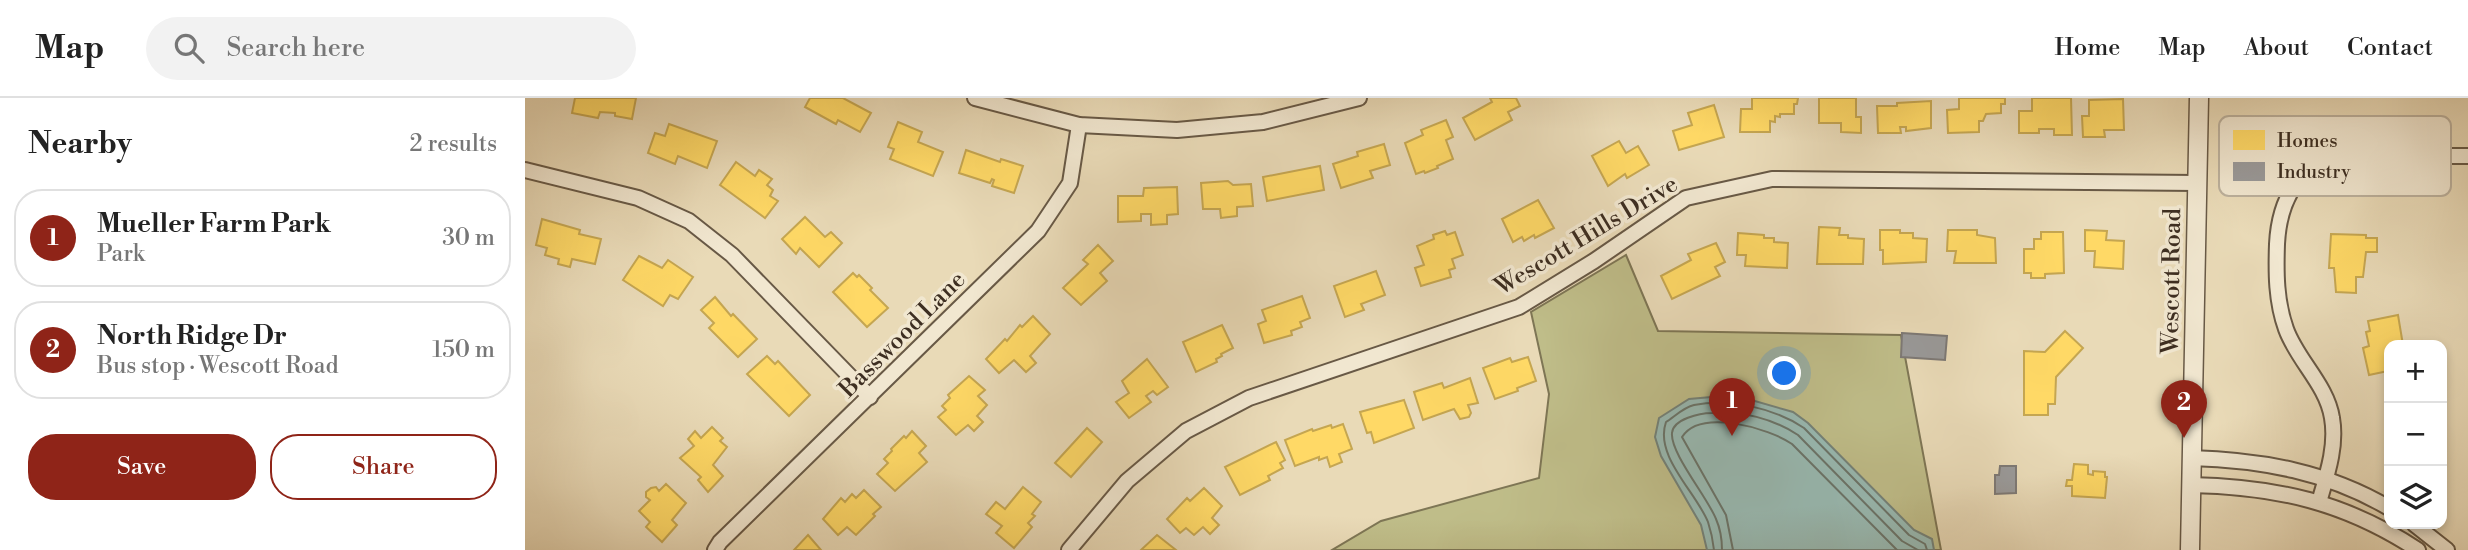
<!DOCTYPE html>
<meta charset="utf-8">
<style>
:root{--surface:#fff;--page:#f2f2f2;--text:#222;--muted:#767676;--line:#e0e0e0;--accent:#8f2418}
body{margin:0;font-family:"Libre Bodoni",serif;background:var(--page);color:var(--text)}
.controls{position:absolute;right:21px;bottom:21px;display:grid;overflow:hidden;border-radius:14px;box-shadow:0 4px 10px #0003}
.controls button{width:63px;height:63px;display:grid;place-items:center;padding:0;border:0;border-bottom:2px solid var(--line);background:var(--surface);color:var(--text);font:35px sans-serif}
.you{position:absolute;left:1260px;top:276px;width:24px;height:24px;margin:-18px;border:5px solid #fff;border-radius:50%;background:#1a73e8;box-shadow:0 0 0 10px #1a73e833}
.badge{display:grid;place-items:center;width:46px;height:46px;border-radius:50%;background:var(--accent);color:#fff;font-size:23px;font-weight:700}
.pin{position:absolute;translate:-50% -58px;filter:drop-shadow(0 2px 4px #0008)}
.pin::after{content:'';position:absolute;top:37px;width:24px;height:21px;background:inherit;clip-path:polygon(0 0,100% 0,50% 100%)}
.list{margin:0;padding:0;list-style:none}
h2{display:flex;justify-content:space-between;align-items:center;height:91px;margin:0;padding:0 28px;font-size:30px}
h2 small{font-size:23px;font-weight:400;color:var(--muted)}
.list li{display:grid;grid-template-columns:46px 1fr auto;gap:21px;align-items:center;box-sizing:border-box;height:98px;margin:0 14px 14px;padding:0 14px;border:2px solid var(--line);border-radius:28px}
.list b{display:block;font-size:26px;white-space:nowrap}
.list p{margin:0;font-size:23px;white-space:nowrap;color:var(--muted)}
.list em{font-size:23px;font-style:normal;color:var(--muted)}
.actions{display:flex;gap:14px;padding:21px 28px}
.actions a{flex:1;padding:16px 0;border:2px solid var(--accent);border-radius:28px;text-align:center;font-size:24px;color:var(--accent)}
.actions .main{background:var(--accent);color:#fff}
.icon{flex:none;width:38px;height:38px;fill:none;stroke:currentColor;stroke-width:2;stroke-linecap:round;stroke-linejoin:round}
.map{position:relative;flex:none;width:1943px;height:452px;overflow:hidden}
header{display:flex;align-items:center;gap:42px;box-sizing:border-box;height:98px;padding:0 35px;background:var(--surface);border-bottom:2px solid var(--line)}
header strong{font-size:33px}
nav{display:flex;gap:38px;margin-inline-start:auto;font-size:24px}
.search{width:490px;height:63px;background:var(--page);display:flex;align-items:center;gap:18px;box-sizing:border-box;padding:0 24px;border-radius:38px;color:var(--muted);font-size:26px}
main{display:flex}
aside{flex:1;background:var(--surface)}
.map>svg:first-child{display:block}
.green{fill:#bfbd89;stroke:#7e7655;stroke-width:2}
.water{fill:#98bab3;stroke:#748279;stroke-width:2}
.homes{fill:#ffd966;stroke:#c5a651;stroke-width:2}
.industry{fill:#999;stroke:#7d7975;stroke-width:2}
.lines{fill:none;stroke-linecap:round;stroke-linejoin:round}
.shore{stroke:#6a746a;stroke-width:2}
.minor-casing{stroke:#685946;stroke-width:18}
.tertiary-casing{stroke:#685946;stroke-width:21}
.minor{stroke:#f1e7d0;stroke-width:14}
.tertiary{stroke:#f1e7d0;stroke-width:18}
.labels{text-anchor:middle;stroke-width:7;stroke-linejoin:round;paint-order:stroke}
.street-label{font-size:24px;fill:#3d2e21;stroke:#f1e7d0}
.key{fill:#f1e7d0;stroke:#bbb09c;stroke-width:2}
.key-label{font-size:19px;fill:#3d2e21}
</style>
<header>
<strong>Map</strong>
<div class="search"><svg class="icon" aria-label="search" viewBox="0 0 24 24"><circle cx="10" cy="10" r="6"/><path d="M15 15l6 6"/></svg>Search here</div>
<nav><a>Home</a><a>Map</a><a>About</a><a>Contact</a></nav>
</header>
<main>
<aside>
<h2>Nearby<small>2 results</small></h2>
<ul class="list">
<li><span class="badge">1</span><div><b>Mueller Farm Park</b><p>Park</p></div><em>30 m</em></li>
<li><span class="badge">2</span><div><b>North Ridge Dr</b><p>Bus stop · Wescott Road</p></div><em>150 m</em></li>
</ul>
<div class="actions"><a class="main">Save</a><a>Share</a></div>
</aside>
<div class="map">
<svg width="1943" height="452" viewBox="0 0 1943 452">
<rect width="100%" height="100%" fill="#e9dab7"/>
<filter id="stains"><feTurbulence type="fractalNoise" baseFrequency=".00286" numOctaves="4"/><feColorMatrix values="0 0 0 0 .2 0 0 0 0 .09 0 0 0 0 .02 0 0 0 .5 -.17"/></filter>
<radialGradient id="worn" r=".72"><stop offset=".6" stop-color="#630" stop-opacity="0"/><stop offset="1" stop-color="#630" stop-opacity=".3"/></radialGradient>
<path class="green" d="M1101,157L1133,233L1376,237L1416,452H807L856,423L1014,380L1024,296L1006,214Z"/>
<path class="water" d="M1209,297L1268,314L1283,325L1389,432L1407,441L1409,452H1182L1176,427L1136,358L1130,339L1134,320L1164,301Z"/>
<g class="homes">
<path d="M50,0H111L107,21L90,18V15L75,14L73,20L47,15Z"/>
<path d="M285,0H318L346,15L335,34L313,22L311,26L280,9Z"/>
<path d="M965,0H991L995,8L983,14L987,22L950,42L938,20L967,4Z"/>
<path d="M1227,0H1273L1272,6H1269V16H1255V19L1250,18V24L1245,23V34H1215L1216,11H1227Z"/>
<path d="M1294,0H1331V19H1336V35L1316,34V25H1294Z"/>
<path d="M1434,0H1480V6H1476V15L1461,16L1458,23H1454V34L1423,35L1422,12L1434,11Z"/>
<path d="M1507,0H1546L1547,37H1529V31H1514V35H1494V13H1507Z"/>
<path d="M1598,1L1599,32H1579L1580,39H1558L1557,18H1564V2Z"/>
<path d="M1406,3V30L1381,33V29H1375L1376,35H1353L1352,8H1372V5Z"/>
<path d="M1189,7L1199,39L1154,52L1148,33L1167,27L1163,15Z"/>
<path d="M921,22L928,39L921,42L928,61L912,68L913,70L900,75L899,73L891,76L880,45L898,37L896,32Z"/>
<path d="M373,24L397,34L393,44L418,54L408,78L365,61L369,51L363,49Z"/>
<path d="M144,26L192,43L182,70L153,58L150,66L123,55L130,35L140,38Z"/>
<path d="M1094,43L1101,55L1113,48L1124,67L1102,80L1100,76L1083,88L1067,58Z"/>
<path d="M859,46L865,67L845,73L848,80L816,90L808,66L833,58L832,54Z"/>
<path d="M441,52L475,64L476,61L498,68L489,95L467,88L469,82L467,81L465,85L434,75Z"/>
<path d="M211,64L230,78L234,72L247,81L242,87L248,92L245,98L253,103L240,120L195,87Z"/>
<path d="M795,68L799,92L742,103L738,79Z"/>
<path d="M703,83L708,87L726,86L728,108L712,109V118L696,120L695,111H678L676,85Z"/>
<path d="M652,89L653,116L642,117V126L626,127V116H616V123L593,124V98H618L619,90Z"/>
<path d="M1013,102L1029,130L1010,140L1009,137L999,143L997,139L988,144L977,121Z"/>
<path d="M280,119L300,139L306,134L317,145L294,169L275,150L271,156L257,141Z"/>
<path d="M17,121L55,132L54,136L76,141L70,166L47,161L45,169L33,166L34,161L20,157L22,150L11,147Z"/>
<path d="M1294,129L1315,130L1314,137H1323V140L1339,141L1338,166H1292Z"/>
<path d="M1355,132H1375V135H1388V140L1402,141L1401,164L1358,166V152H1355Z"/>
<path d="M1423,132H1452V137L1470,140L1471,165H1429L1431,153H1422Z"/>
<path d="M1560,132L1582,133L1581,142L1599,143L1598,171L1569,169L1570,153H1560Z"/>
<path d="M920,133L922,137L930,134L938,157L927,161L930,170L924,172L926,179L896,188L890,170L899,167L892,148L909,141L908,137Z"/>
<path d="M1516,134H1538L1539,175L1520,176V180H1506V175H1499V151H1509V141H1516Z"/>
<path d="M1213,135L1239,137V140H1249V144L1263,145L1262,170L1220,168L1221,157H1212Z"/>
<path d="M1806,136L1841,137V140H1852V154H1841L1838,179H1831V195L1811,194L1809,170H1804Z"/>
<path d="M1191,145L1200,164L1190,169L1195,178L1147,201L1136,178L1166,162L1163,156Z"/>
<path d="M573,147L588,163L575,175L582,183L556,207L538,190L563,166L558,162Z"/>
<path d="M114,158L137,170L143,162L168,179L153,201L145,197L138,208L98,182Z"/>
<path d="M851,173L860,197L836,206L839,212L820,219L809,188Z"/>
<path d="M328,175L332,179L334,177L347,190L345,192L363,210L342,229L308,194Z"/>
<path d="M777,198L785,220L775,224L777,229L766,233L767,237L739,245L733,226L741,223L737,212Z"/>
<path d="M190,199L206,218L208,216L232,241L213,259L184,230L189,225L176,212Z"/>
<path d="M1873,217L1878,247H1864V263L1861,264L1863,273L1844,277L1838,250L1844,248L1841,234L1845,233L1843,223Z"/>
<path d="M508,218L525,236L505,258L511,265L501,274L489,262L474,275L461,261L480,241L482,243L495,227L497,229Z"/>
<path d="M697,227L708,250L696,256L697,258L691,261L692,264L671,274L658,244Z"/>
<path d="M1540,233L1558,250L1531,279L1530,306H1523V317H1499V253L1520,254Z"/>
<path d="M242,258L250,266L253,263L285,297L264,318L222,276Z"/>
<path d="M1003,259L1011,283L992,290L993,293L970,301L958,270L985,260L987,264Z"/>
<path d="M622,261L643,289L632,297L628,293L621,298L626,304L604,320L591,304L604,295L597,283Z"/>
<path d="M444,278L460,292L453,298L462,307L452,318L458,324L449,333L443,327L431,337L413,319L421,312L417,308L425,300L423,297Z"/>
<path d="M945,280L953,305L943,307L946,315L944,319L935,321L929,311L898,322L889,294L917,285L919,290Z"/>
<path d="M879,302L889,330L849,345L846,334L842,335L835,314Z"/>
<path d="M818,326L827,351L814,356L817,364L805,369L802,359L794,362V359L770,368L760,342L787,331L788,333L806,327L807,330Z"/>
<path d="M187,329L198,340L195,343L202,349L188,367L198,378L183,394L173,382L176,379L155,360L169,348L163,341L170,333L176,340Z"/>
<path d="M562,330L577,344L546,379L530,365Z"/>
<path d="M387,333L401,348L394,355L402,364L370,393L352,376L363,365L359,361L367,353L366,351L379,338L381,340Z"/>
<path d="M751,344L760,362L755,365L758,370L743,378L745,382L715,397L700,369Z"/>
<path d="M1549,366L1563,367V376L1568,377V373L1580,374V379H1582L1580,400L1547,398V388H1541L1542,382H1547Z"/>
<path d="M141,386L161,405L147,422L152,427L137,444L121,429L125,424L114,413L125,402L121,399V394L126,390L131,389L134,393Z"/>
<path d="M498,389L516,404L507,416L510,418L503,425L507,429L489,450L471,435L477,428L461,416L471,404L480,411Z"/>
<path d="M679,390L697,408L687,420L694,427L685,436L678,429L669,437L661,430L655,435L642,421L662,400L665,403Z"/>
<path d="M339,392L356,409L348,416L350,418L331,437L322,429L313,437L298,421L316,400L320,404L327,396L331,400Z"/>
<path d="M283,437L296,452H269Z"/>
<path d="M632,437L651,452H616Z"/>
</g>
<g class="industry">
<path d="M1377,235L1422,238L1420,262L1376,259Z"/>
<path d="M1475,368H1491V395L1470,396V377H1474Z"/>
</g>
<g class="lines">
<g class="shore">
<path d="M1189,452C1188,443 1186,433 1183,424C1171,394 1129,358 1141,324C1149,319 1159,309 1169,307C1205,300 1249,310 1279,330L1384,437L1400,446L1402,452"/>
<path d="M1197,452C1197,442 1195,430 1191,421C1183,400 1145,355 1147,335C1148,321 1175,315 1187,315C1215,312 1249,321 1273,337L1377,443L1393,452"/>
<path d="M1208,452L1201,417L1157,339C1175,310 1244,330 1267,346L1372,452"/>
</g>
<g class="minor-casing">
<g id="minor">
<path d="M450,0L554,27L652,32L738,24L834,0"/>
<path d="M0,72L113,100L164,123L207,157L345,299"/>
<path d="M1666,360C1737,362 1803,374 1864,410"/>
<path d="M1666,387C1753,389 1820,404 1893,452"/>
<path d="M1794,404C1802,377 1812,348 1807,320C1802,287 1772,262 1761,231C1751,203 1751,175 1752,146C1754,104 1773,64 1820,57C1836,55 1852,56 1868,57C1893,57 1918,58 1943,58"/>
<path d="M1889,426L1922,452"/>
<path d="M190,452L195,444L513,133L545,85L554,27"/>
<path d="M544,452L602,383L661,333L724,300L994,209L1069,163L1161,100L1247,81L1672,85"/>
</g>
</g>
<g class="tertiary-casing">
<path id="tertiary" d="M1665,452L1674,0"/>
</g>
<use href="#minor" class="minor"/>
<use href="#tertiary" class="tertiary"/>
</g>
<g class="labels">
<g class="street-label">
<text transform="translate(1061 137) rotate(-31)" y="8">Wescott Hills Drive</text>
<text transform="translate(1646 183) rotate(-89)" y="8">Wescott Road</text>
<text transform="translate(377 236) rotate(-45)" y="8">Basswood Lane</text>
</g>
</g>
<rect x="1694" y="18" width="232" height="80" rx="10" class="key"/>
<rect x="1708" y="32" width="32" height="20" fill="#ffd966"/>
<rect x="1708" y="64" width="32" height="19" fill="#999"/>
<g class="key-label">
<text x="1752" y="49">Homes</text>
<text x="1752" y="80">Industry</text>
</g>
<rect width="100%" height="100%" filter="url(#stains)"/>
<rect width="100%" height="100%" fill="url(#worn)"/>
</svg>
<div class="controls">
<button>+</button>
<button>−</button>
<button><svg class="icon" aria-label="layers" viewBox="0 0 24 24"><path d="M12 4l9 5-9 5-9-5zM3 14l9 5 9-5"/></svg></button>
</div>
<div class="you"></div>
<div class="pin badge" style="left:1207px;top:338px">1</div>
<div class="pin badge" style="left:1659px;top:340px">2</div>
</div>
</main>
